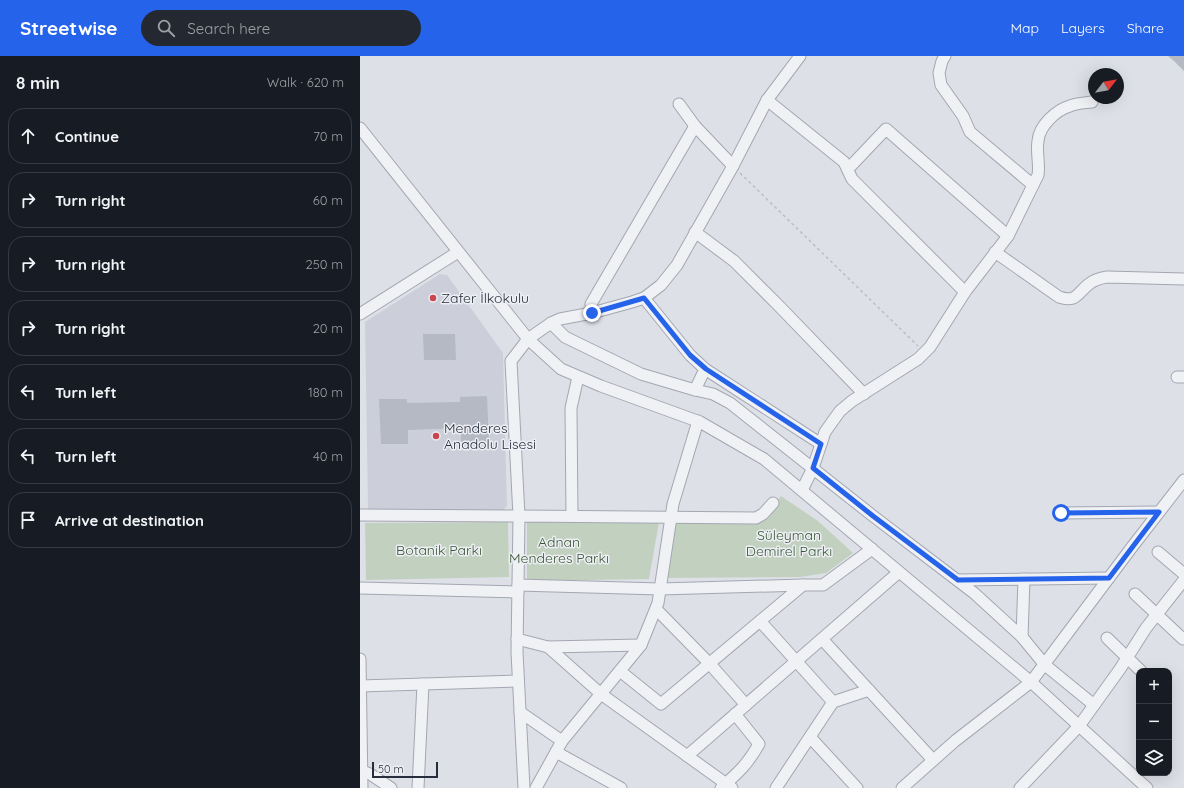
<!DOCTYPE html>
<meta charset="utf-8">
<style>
:root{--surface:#171b24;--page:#242831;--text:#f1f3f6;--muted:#9ea1a6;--line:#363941;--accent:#2563eb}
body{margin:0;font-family:Quicksand,sans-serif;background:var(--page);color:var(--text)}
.controls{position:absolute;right:12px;bottom:12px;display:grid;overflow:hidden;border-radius:8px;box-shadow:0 4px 16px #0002}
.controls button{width:36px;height:36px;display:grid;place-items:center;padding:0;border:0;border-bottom:1px solid var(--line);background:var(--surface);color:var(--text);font:20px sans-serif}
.compass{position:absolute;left:728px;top:12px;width:36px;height:36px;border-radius:50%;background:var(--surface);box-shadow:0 4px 16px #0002;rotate:59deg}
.scale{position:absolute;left:12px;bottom:10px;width:66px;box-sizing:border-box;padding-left:4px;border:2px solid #272d3d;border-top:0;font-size:11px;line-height:14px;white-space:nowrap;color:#272d3d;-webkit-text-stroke:3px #edeff5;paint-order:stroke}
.stop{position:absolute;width:12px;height:12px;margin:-9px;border:3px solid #2563eb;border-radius:50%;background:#fff}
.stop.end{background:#2563eb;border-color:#fff;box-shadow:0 1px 4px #0008}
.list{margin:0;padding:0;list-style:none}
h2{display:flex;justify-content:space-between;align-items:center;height:52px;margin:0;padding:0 16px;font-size:17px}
h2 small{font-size:13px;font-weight:400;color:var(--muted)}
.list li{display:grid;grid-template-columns:26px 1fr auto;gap:12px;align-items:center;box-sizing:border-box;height:56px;margin:0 8px 8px;padding:0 8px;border:1px solid var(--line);border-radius:16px}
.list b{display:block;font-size:15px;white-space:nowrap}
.list em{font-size:13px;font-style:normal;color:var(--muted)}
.icon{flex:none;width:22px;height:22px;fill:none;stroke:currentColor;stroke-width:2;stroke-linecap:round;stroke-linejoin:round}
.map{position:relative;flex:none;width:824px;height:732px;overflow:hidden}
header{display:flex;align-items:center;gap:24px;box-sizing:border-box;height:56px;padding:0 20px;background:var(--accent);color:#fff}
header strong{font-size:19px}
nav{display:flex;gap:22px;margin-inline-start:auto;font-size:14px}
.search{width:280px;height:36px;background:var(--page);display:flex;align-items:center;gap:10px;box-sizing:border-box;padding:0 14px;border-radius:22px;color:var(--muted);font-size:15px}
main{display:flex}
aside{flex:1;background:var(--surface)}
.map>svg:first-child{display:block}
.built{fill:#cccfd9}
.green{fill:#c2d1bf}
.building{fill:#b5b9c3}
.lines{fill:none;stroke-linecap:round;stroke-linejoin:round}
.minor-casing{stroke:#a3a7b1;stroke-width:13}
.path{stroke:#bcbec5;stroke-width:1.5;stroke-dasharray:3 3;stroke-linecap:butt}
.minor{stroke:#f0f1f5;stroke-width:11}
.route{stroke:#2563eb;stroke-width:5}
.poi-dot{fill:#ca454d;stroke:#edeff5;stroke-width:1.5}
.labels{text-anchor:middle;stroke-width:3;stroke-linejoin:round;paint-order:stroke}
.poi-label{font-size:14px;fill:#272d3d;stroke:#edeff5;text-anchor:start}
.park-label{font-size:14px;fill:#395835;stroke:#edeff5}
</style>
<header>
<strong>Streetwise</strong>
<div class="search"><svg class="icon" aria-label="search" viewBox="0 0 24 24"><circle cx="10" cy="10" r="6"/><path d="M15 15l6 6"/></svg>Search here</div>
<nav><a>Map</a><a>Layers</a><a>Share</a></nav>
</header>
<main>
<aside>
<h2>8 min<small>Walk · 620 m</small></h2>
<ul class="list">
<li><svg class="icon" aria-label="ahead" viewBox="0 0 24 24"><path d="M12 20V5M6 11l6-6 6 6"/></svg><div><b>Continue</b></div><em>70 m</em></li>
<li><svg class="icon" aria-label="right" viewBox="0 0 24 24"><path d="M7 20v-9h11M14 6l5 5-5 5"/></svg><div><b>Turn right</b></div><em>60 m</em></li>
<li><svg class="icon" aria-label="right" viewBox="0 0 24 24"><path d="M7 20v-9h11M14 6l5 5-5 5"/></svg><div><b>Turn right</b></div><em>250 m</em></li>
<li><svg class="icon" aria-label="right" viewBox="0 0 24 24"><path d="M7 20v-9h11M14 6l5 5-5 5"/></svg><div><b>Turn right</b></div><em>20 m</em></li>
<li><svg class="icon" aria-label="left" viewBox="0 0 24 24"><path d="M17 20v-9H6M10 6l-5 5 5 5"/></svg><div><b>Turn left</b></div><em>180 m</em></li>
<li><svg class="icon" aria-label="left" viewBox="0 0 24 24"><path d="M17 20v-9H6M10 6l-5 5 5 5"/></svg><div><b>Turn left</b></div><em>40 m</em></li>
<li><svg class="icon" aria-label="arrive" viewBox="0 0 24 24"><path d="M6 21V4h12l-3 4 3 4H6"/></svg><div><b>Arrive at destination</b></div></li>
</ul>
</aside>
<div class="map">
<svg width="824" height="732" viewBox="0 0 824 732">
<rect width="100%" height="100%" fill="#dee0e7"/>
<path class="built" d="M80,218L87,219L143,297L147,450L142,455L13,456L8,452L5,266Z"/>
<g class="green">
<path d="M421,440L458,465L493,497L466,517L440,521L306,522L316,465L401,466Z"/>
<path d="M167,462L299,466L289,523L167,525Z"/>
<path d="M148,466L149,521L6,524L5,467Z"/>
</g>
<g class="building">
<path d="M808,0H824V15L814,5Z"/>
<path d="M63,278H95L96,304H64Z"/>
<path d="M127,340L129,386H101V372L48,374V388H21L19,343H47V347L100,346V341Z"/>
</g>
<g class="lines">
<g class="minor-casing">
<g id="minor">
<path d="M585,0L582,5L579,17L581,29L603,60L610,76L673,129"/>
<path d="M407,44L484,106L492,123L605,236"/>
<path d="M319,48L335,70L373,110"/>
<path d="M0,72L168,283L201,313L241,330L340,366L404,403L671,626L787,732"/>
<path d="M488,113L526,73L648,180"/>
<path d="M335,176L374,205L420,251L504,338"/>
<path d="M635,196L699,241C717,247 717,237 729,228C734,224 740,222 747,221L824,223"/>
<path d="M284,242L330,299L345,313L461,388"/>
<path d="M232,257L231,248L335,70"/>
<path d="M0,258L98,196"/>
<path d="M191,267L205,281L281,318L335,334L353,338L370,347L513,460L614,537L662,581L685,609L734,649"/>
<path d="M817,321H824"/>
<path d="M335,334L345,313"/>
<path d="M442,434L453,412L465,376L480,355L492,345L558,303L570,291L605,236L648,180L678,119C680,108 676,97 678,85C679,70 696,54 710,50C717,47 725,47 732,46"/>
<path d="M701,457L799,456"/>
<path d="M0,459L159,460L151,305L168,283L191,267L200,263L232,257L272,246L284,242L301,229L317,209L373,110L407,44L440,0"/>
<path d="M212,460L211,352L218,321"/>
<path d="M798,496L824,518"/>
<path d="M598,524L749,522"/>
<path d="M158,529L300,533L443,529"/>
<path d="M0,532L158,536"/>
<path d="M775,538L823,583"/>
<path d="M296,553L349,607L386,649"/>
<path d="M400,565L473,646"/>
<path d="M662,581L664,523"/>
<path d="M747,582L781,615"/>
<path d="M157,583L188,591L241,638L372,732"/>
<path d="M462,583L573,704"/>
<path d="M188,591L281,589"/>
<path d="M0,603L2,731"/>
<path d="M260,615L301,648L443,529H463L512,493"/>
<path d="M0,630L158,625"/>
<path d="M160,656L202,685"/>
<path d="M450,681L497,732"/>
<path d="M196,696L261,732"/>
<path d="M327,700L539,516"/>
<path d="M0,714L10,718L31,732"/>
<path d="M58,732L63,628"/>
<path d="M164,732L157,596L159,460L396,462L403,458L413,447"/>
<path d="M176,732L202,685L281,589L298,547L313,448L338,365"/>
<path d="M361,732C379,716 387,709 399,688L375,658"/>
<path d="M416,732L473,646L509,634"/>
<path d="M542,732L595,685L671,626L772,491L824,424"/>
<path d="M660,732L719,670L760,613L786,572L824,524"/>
</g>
</g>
<path class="path" d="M380,117L558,290"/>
<use href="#minor" class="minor"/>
</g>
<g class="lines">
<path class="route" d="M232,257L284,242L330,299L346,313L461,388L453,412L513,460L598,524L749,522L799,456L701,457"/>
</g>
<g class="poi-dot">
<circle cx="73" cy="242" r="4"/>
<circle cx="76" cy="380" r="4"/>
</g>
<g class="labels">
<g class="poi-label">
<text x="81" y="247">Zafer İlkokulu</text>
<text x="84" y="377">Menderes<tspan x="84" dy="16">Anadolu Lisesi</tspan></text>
</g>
<g class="park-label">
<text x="429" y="484">Süleyman<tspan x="429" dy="16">Demirel Parkı</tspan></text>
<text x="199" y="491">Adnan<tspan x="199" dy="16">Menderes Parkı</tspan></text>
<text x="79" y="499">Botanik Parkı</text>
</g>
</g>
</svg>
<div class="controls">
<button>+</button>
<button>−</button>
<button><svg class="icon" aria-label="layers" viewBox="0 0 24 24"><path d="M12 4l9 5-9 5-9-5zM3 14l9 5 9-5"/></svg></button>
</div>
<svg class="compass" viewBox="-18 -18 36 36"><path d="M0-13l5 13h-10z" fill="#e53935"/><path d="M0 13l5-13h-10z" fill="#9ea1a6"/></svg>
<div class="scale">50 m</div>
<div class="stop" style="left:701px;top:457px"></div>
<div class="stop end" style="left:232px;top:257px"></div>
</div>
</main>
